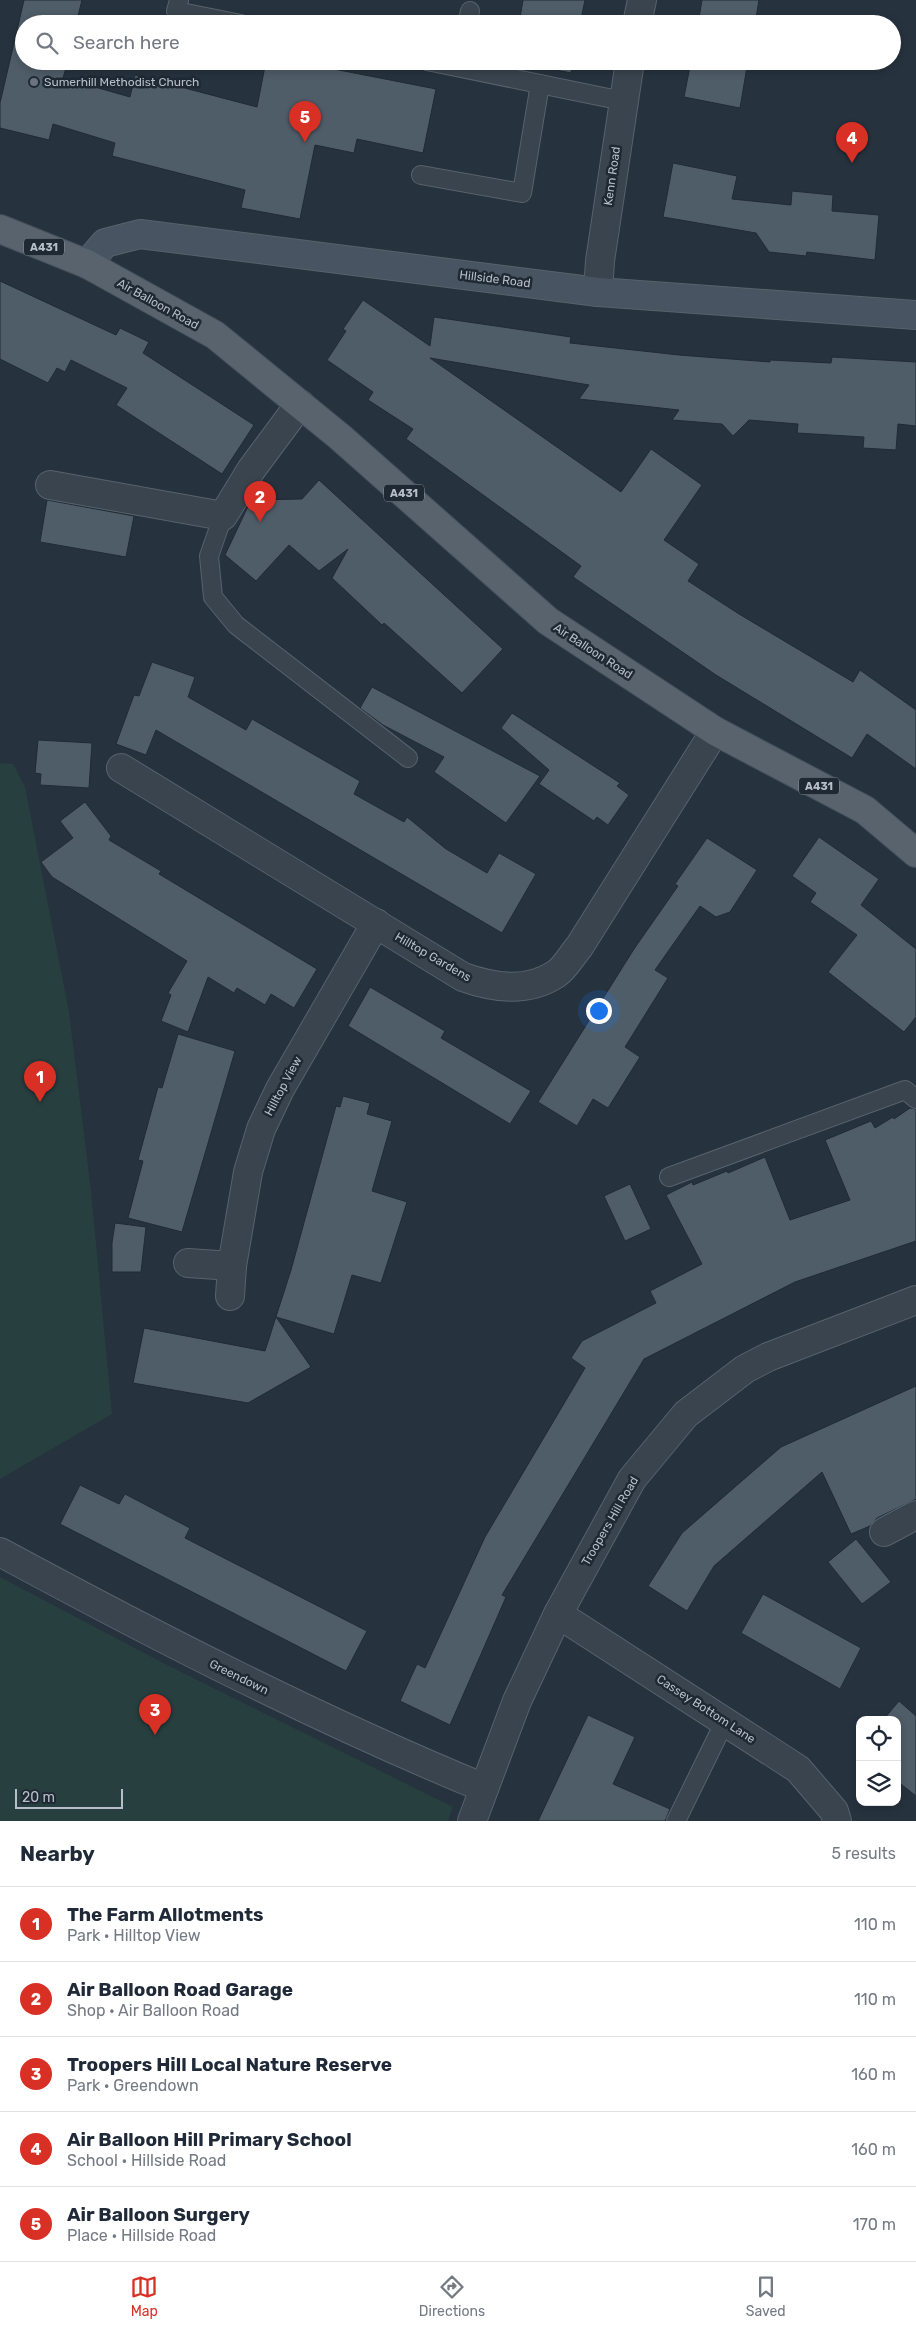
<!DOCTYPE html>
<meta charset="utf-8">
<style>
:root{--surface:#fff;--page:#f2f2f3;--text:#1f2937;--muted:#747a83;--line:#e0e1e3;--accent:#d93025}
body{margin:0;font-family:Rubik,sans-serif;background:var(--page);color:var(--text)}
.controls{position:absolute;right:15px;bottom:15px;display:grid;overflow:hidden;border-radius:10px;box-shadow:0 2px 8px #0003}
.controls button{width:45px;height:45px;display:grid;place-items:center;padding:0;border:0;border-bottom:1px solid var(--line);background:var(--surface);color:var(--text);font:25px sans-serif}
.scale{position:absolute;left:15px;bottom:12px;width:108px;box-sizing:border-box;padding-left:5px;border:2px solid #b6bfc9;border-top:0;font-size:14px;line-height:18px;white-space:nowrap;color:#b6bfc9;-webkit-text-stroke:4px #1f2933;paint-order:stroke}
.you{position:absolute;left:598px;top:1010px;width:18px;height:18px;margin:-12px;border:4px solid #fff;border-radius:50%;background:#1a73e8;box-shadow:0 0 0 8px #1a73e833}
.badge{display:grid;place-items:center;width:32px;height:32px;border-radius:50%;background:var(--accent);color:#fff;font-size:16px;font-weight:700}
.pin{position:absolute;translate:-50% -41px;filter:drop-shadow(0 1px 2px #0008)}
.pin::after{content:'';position:absolute;top:26px;width:18px;height:15px;background:inherit;clip-path:polygon(0 0,100% 0,50% 100%)}
.list{margin:0;padding:0;list-style:none}
h2{display:flex;justify-content:space-between;align-items:center;height:65px;margin:0;padding:0 20px;font-size:21px}
h2 small{font-size:16px;font-weight:400;color:var(--muted)}
.list li{display:grid;grid-template-columns:32px 1fr auto;gap:15px;align-items:center;box-sizing:border-box;height:75px;padding:0 20px;border-top:1px solid var(--line)}
.list b{display:block;font-size:19px;white-space:nowrap}
.list p{margin:0;font-size:16px;white-space:nowrap;color:var(--muted)}
.list em{font-size:16px;font-style:normal;color:var(--muted)}
.icon{flex:none;width:28px;height:28px;fill:none;stroke:currentColor;stroke-width:2;stroke-linecap:round;stroke-linejoin:round}
.map{position:relative;flex:none;width:916px;height:1821px;overflow:hidden}
.search{position:absolute;background:var(--surface);box-shadow:0 2px 8px #0003;left:15px;right:15px;top:15px;height:55px;display:flex;align-items:center;gap:12px;box-sizing:border-box;padding:0 18px;border-radius:28px;color:var(--muted);font-size:19px}
.sheet{height:440px;background:var(--surface)}
nav{display:flex;justify-content:space-around;align-items:center;box-sizing:border-box;height:70px;border-top:1px solid var(--line);background:var(--surface);font-size:14px;color:var(--muted)}
nav a{display:grid;justify-items:center;gap:2px}
nav .on{color:var(--accent)}
.map>svg:first-child{display:block}
.green{fill:#283f3f}
.building{fill:#4f5d69;stroke:#212b35}
.lines{fill:none;stroke-linecap:round;stroke-linejoin:round}
.lane-casing{stroke:#58626c;stroke-width:20}
.street-casing{stroke:#58626c;stroke-width:30}
.secondary-casing{stroke:#58626c;stroke-width:30}
.primary-casing{stroke:#434d57;stroke-width:30}
.lane{stroke:#3a444e;stroke-width:18}
.street{stroke:#3a444e;stroke-width:28}
.secondary{stroke:#485461;stroke-width:28}
.primary{stroke:#58636e;stroke-width:28}
.worship-dot{fill:#6b7280;stroke:#1f2933;stroke-width:2}
.labels{text-anchor:middle;stroke-width:5;stroke-linejoin:round;paint-order:stroke}
.shield{fill:#1f2933;stroke:#89929c;stroke-width:1}
.shield-label{font-size:11px;font-weight:bold;fill:#b6bfc9}
.poi-label{font-size:12px;fill:#b6bfc9;stroke:#1f2933;text-anchor:start}
.street-label{font-size:12px;fill:#b6bfc9;stroke:#1f2933}
</style>
<div class="map">
<svg width="916" height="1821" viewBox="0 0 916 1821">
<rect width="100%" height="100%" fill="#26323e"/>
<g class="green">
<path d="M0,763L13,764L25,787L69,1012L91,1191L112,1414L0,1479Z"/>
<path d="M0,1577L165,1664L453,1807L448,1821H0Z"/>
</g>
<g class="building">
<path d="M24,0H82L76,24H24V61H68L63,78L130,97L135,75L257,107L266,61H293L436,89L423,153L357,139L354,153L315,145L300,219L241,208L245,190L112,156L115,143L53,124L49,140L0,128V103Z"/>
<path d="M523,0H585L580,24H519Z"/>
<path d="M702,0H759L755,24H698Z"/>
<path d="M511,61H573L571,73Z"/>
<path d="M691,61H748L740,108L684,97Z"/>
<path d="M673,163L737,176L732,199L791,205L792,191L833,195L832,211L879,215L875,260L807,252L806,256L769,252L756,233L663,217Z"/>
<path d="M0,281L116,335L120,328L149,342L143,353L254,425L222,474L116,405L127,388L71,360L65,372L57,368L48,383L0,359Z"/>
<path d="M363,300L430,346L434,317L571,337L570,343L679,355L770,362V360L831,363L832,357L916,362V426L898,424L896,450L863,448L864,437L797,433L798,424L749,420L733,436L722,424L672,420L679,410L579,399L589,385L430,358L621,492L651,449L702,485L664,540L699,564L688,581L739,614L853,682L860,670L916,710V769L867,734L852,758L716,675L573,577L581,566L406,439L413,429L368,400L373,392L327,360L346,331L343,329Z"/>
<path d="M319,480L503,649L462,693L384,623L382,625L332,578L348,549L319,571L289,545L256,581L225,555L251,500L302,499Z"/>
<path d="M47,500L134,516L126,557L40,542Z"/>
<path d="M152,662L195,677L188,697L246,730L252,719L360,781L354,794L404,822L407,817L446,849L487,873L499,853L536,874L502,933L156,730L146,755L116,744L134,695L139,696Z"/>
<path d="M372,687L540,776L506,823L434,772L444,757L383,725L360,708Z"/>
<path d="M512,713L620,783L617,786L629,795L608,825L597,817L594,821L539,784L549,770L501,728Z"/>
<path d="M38,740L92,743L89,788L40,785L41,774L35,773Z"/>
<path d="M85,802L111,836L109,840L161,871L159,874L317,969L294,1008L271,994L265,1005L237,988L234,993L208,977L188,1032L161,1021L171,995L168,993L187,961L52,877L41,862L73,838L60,821Z"/>
<path d="M819,837L879,879L861,905L916,949V1017L904,1032L828,972L857,935L810,902L816,893L792,876Z"/>
<path d="M707,838L757,870L730,912L716,917L700,906L655,970L668,978L625,1047L640,1057L608,1108L593,1099L577,1126L538,1102L634,949L678,886L675,884Z"/>
<path d="M370,987L445,1031L441,1038L531,1091L510,1124L348,1026Z"/>
<path d="M178,1034L235,1051L182,1232L128,1218L143,1161L138,1160L158,1087L162,1088Z"/>
<path d="M343,1096L370,1103L367,1114L392,1121L372,1191L407,1202L381,1283L352,1275L334,1334L276,1317L311,1367L248,1403L133,1383L144,1328L265,1351L291,1270L336,1106L340,1107Z"/>
<path d="M910,1108L916,1109V1241L795,1282L644,1359L502,1595L506,1597L450,1725L400,1701L417,1664L425,1668L485,1537L585,1368L571,1358L582,1341L656,1303L650,1291L702,1264L666,1195L692,1182L693,1185L727,1171L728,1173L765,1157L790,1220L850,1200L825,1140L871,1121L875,1128L893,1117L894,1119Z"/>
<path d="M630,1184L651,1229L625,1241L604,1196Z"/>
<path d="M115,1223L146,1227L141,1272H112V1243Z"/>
<path d="M916,1386V1499L877,1518L870,1526L851,1534L822,1472L714,1566L687,1611L648,1586L682,1533L781,1447Z"/>
<path d="M80,1485L119,1504L125,1494L190,1528L185,1538L367,1631L346,1671L60,1524Z"/>
<path d="M856,1539L891,1582L862,1604L828,1562Z"/>
<path d="M763,1594L861,1648L840,1689L741,1633Z"/>
<path d="M899,1701L916,1716V1796L897,1781V1720H883Z"/>
<path d="M588,1715L635,1737L613,1784L670,1809L665,1821H538Z"/>
</g>
<g class="lines">
<g class="lane-casing">
<g id="lane">
<path d="M179,0L176,11L241,24"/>
<path d="M467,24L470,11"/>
<path d="M427,61L623,101"/>
<path d="M421,175L522,193L540,84"/>
<path d="M223,516L209,556L213,597L236,625L408,758"/>
<path d="M669,1177L905,1090L916,1099"/>
<path d="M676,1821L725,1721"/>
</g>
</g>
<g class="street-casing">
<g id="street">
<path d="M637,24L642,0"/>
<path d="M598,292L600,261L630,61"/>
<path d="M50,485L223,516L251,470L300,404"/>
<path d="M121,768L463,977C494,988 527,993 556,974C565,968 572,955 579,947L715,731"/>
<path d="M188,1263L232,1266"/>
<path d="M230,1296L232,1266L248,1172L261,1129L280,1089L376,923"/>
<path d="M884,1532L916,1515"/>
<path d="M0,1552C159,1638 317,1719 484,1788"/>
<path d="M558,1614L798,1769L834,1811L837,1821"/>
<path d="M472,1821L517,1701L558,1614L632,1479L686,1414L745,1369L768,1357L916,1300"/>
</g>
</g>
<g class="secondary-casing">
<path id="secondary" d="M87,264L105,243L140,234L598,292L916,315"/>
</g>
<g class="primary-casing">
<path id="primary" d="M0,229L87,264L215,335L340,437L548,621L715,731L865,810L916,853"/>
</g>
<use href="#lane" class="lane"/>
<use href="#street" class="street"/>
<use href="#secondary" class="secondary"/>
<use href="#primary" class="primary"/>
</g>
<circle class="worship-dot" cx="34" cy="82" r="5"/>
<g class="labels">
<g class="shield">
<rect x="24" y="238.5" width="40" height="17" rx="4"/>
<rect x="384" y="484.5" width="40" height="17" rx="4"/>
<rect x="799" y="777.5" width="40" height="17" rx="4"/>
</g>
<g class="shield-label">
<text x="44" y="251">A431</text>
<text x="404" y="497">A431</text>
<text x="819" y="790">A431</text>
</g>
<g class="poi-label">
<text x="44" y="86">Sumerhill Methodist Church</text>
</g>
<g class="street-label">
<text transform="translate(612 176) rotate(-82)" y="4">Kenn Road</text>
<text transform="translate(495 279) rotate(7)" y="4">Hillside Road</text>
<text transform="translate(158 304) rotate(29)" y="4">Air Balloon Road</text>
<text transform="translate(593 651) rotate(33)" y="4">Air Balloon Road</text>
<text transform="translate(433 957) rotate(30)" y="4">Hilltop Gardens</text>
<text transform="translate(283 1086) rotate(-62)" y="4">Hilltop View</text>
<text transform="translate(610 1521) rotate(-60)" y="4">Troopers Hill Road</text>
<text transform="translate(239 1677) rotate(26)" y="4">Greendown</text>
<text transform="translate(706 1709) rotate(33)" y="4">Cassey Bottom Lane</text>
</g>
</g>
</svg>
<div class="controls">
<button><svg class="icon" aria-label="locate" viewBox="0 0 24 24"><circle cx="12" cy="12" r="6"/><path d="M12 2v4M12 18v4M2 12h4M18 12h4"/></svg></button>
<button><svg class="icon" aria-label="layers" viewBox="0 0 24 24"><path d="M12 4l9 5-9 5-9-5zM3 14l9 5 9-5"/></svg></button>
</div>
<div class="scale">20 m</div>
<div class="you"></div>
<div class="pin badge" style="left:40px;top:1102px">1</div>
<div class="pin badge" style="left:260px;top:522px">2</div>
<div class="pin badge" style="left:155px;top:1735px">3</div>
<div class="pin badge" style="left:852px;top:163px">4</div>
<div class="pin badge" style="left:305px;top:142px">5</div>
<div class="search"><svg class="icon" aria-label="search" viewBox="0 0 24 24"><circle cx="10" cy="10" r="6"/><path d="M15 15l6 6"/></svg>Search here</div>
</div>
<section class="sheet">
<h2>Nearby<small>5 results</small></h2>
<ul class="list">
<li><span class="badge">1</span><div><b>The Farm Allotments</b><p>Park · Hilltop View</p></div><em>110 m</em></li>
<li><span class="badge">2</span><div><b>Air Balloon Road Garage</b><p>Shop · Air Balloon Road</p></div><em>110 m</em></li>
<li><span class="badge">3</span><div><b>Troopers Hill Local Nature Reserve</b><p>Park · Greendown</p></div><em>160 m</em></li>
<li><span class="badge">4</span><div><b>Air Balloon Hill Primary School</b><p>School · Hillside Road</p></div><em>160 m</em></li>
<li><span class="badge">5</span><div><b>Air Balloon Surgery</b><p>Place · Hillside Road</p></div><em>170 m</em></li>
</ul>
</section>
<nav>
<a class="on"><svg class="icon" aria-label="map" viewBox="0 0 24 24"><path d="M3 6l6-2 6 2 6-2v14l-6 2-6-2-6 2zM9 4v14M15 6v14"/></svg>Map</a>
<a><svg class="icon" aria-label="directions" viewBox="0 0 24 24"><path d="M12 3l9 9-9 9-9-9zM9 14v-3h6M13 9l2 2-2 2"/></svg>Directions</a>
<a><svg class="icon" aria-label="saved" viewBox="0 0 24 24"><path d="M7 4h10v16l-5-4-5 4z"/></svg>Saved</a>
</nav>
